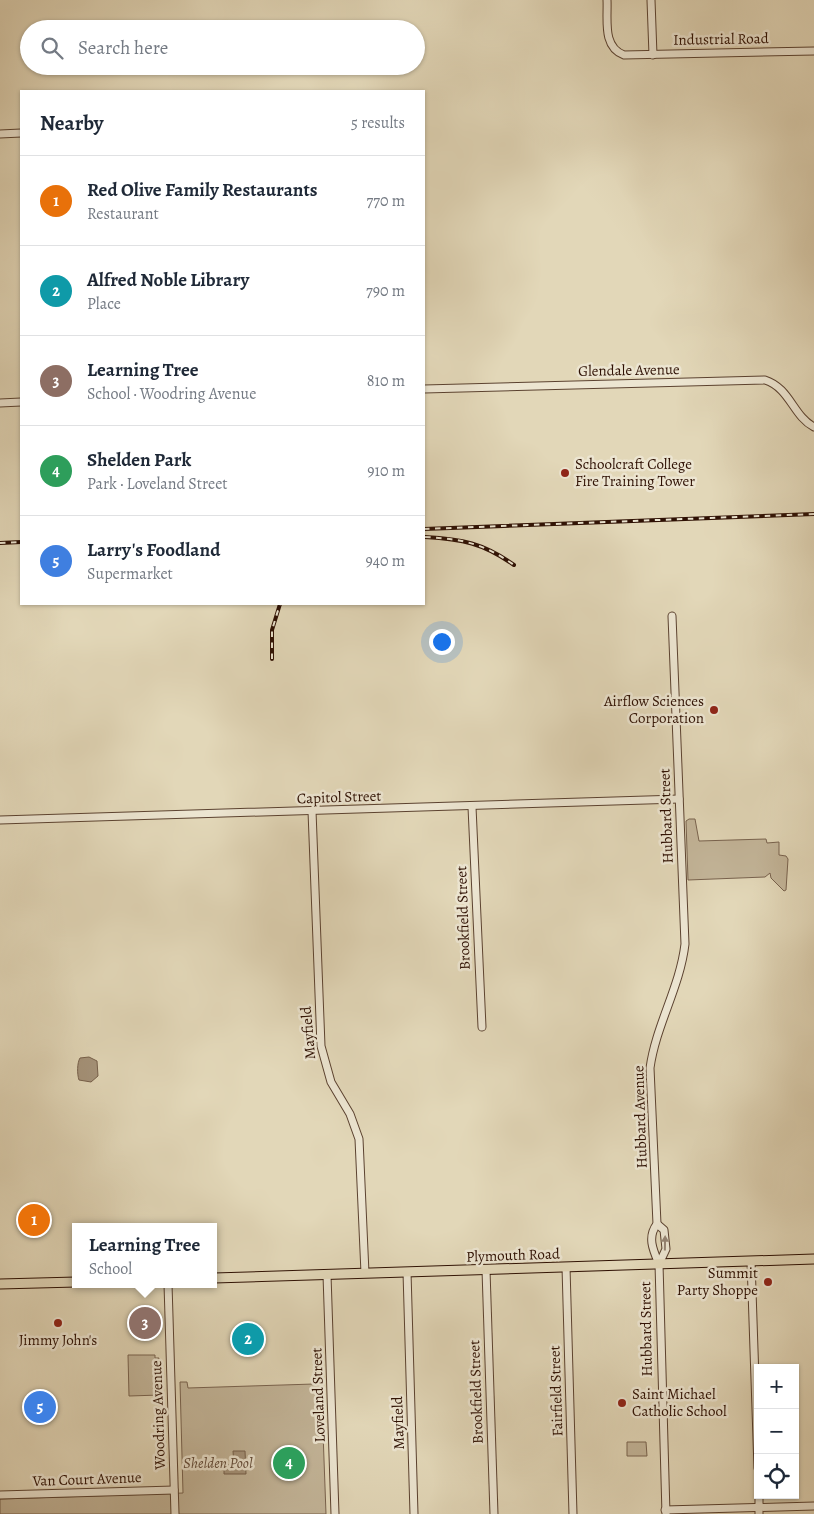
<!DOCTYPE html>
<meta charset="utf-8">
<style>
:root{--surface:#fff;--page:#f6f6f7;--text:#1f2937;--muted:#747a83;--line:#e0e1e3;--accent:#0f766e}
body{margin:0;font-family:Alegreya,serif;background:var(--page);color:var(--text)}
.controls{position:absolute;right:15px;bottom:15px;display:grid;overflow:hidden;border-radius:0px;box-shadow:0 1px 4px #0004}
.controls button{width:45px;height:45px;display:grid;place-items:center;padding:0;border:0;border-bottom:1px solid var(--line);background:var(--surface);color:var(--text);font:25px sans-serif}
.you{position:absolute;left:441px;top:641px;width:18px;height:18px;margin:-12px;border:4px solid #fff;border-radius:50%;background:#1a73e8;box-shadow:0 0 0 8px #1a73e833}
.badge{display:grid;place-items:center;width:32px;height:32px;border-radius:50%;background:var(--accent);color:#fff;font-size:16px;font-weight:700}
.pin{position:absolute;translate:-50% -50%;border:2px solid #fff;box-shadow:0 1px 5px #0006}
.popup{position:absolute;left:72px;top:1223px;width:145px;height:65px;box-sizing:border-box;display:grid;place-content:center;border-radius:0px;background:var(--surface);filter:drop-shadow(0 1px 4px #0005);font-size:16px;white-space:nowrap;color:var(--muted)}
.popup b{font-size:19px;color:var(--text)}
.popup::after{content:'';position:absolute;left:50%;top:100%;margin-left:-10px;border:10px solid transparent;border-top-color:var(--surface)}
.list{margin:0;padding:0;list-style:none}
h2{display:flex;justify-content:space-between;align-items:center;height:65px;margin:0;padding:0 20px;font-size:21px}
h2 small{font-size:16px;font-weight:400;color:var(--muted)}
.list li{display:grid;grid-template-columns:32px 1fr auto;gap:15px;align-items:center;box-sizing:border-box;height:90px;padding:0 20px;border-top:1px solid var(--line)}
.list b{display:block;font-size:19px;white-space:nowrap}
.list p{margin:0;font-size:16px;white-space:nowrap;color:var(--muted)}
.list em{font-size:16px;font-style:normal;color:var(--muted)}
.icon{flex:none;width:28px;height:28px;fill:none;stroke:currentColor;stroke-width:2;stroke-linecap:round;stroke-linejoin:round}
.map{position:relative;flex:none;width:814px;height:1514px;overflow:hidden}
.search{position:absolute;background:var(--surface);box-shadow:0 1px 4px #0004;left:20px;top:20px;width:405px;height:55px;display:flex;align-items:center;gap:12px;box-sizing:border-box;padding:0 18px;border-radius:28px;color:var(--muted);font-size:19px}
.panel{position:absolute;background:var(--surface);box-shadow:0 1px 4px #0004;left:20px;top:90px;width:405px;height:515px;border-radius:0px}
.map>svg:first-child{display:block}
.green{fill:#c3b599;stroke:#78624e}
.water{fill:#a5937a;stroke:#755f4a}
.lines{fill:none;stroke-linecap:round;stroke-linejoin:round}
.minor-casing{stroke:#5b4230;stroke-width:9}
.major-casing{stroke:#2e1003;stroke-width:11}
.minor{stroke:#ece5d1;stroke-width:7}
.major{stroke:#e2d7b8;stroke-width:9}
.rail-casing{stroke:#2e1003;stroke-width:4}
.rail{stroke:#ece5d1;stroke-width:2;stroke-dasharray:5.5;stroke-linecap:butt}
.oneway{fill:#968574}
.poi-dot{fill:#8f2418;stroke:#ece5d1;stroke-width:2}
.labels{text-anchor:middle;stroke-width:5;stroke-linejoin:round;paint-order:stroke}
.street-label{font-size:15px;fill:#2e1003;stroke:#ece5d1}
.poi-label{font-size:15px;fill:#2e1003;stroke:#ece5d1;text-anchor:start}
.park-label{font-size:15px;font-style:italic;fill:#624a38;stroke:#ece5d1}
</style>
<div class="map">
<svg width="814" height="1514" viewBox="0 0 814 1514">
<rect width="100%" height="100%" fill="#e2d7b8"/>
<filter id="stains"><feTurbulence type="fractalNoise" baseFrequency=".004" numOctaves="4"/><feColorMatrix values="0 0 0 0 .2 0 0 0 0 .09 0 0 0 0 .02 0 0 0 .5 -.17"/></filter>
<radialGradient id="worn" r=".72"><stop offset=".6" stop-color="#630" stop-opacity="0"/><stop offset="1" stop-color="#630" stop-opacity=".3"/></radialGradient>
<g class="green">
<path d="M689,819H695L699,841L766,839L767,843L779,842V855L786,856L788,859L786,890L784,891L771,878L770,873L765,877L688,880L686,821Z"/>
<path d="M128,1355H155V1358H159L160,1395L129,1396Z"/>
<path d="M315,1378H321L326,1514H0V1499L183,1493L180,1382H187L188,1388L314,1384Z"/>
<path d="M627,1442H646L647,1456H627Z"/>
</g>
<g class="water">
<path d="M89,1057L97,1061L98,1076L91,1082L79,1080C77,1074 77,1063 80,1058Z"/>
<path d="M233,1451H245L246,1474H224V1465H234Z"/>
</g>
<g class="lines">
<g class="minor-casing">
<g id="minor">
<path d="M607,0C608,19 602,47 624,55L814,51"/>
<path d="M651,0L653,55"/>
<path d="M0,134L21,133"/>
<path d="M424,389L765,380C790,388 793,416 814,427"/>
<path d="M0,403L21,402"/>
<path d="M472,807L482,1027"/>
<path d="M312,811L321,1046L331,1082L350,1114L359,1139L365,1273"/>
<path d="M0,820L679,799"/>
<path d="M657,1224L664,1230L666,1249L659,1264"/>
<path d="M751,1261L758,1468"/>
<path d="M566,1267L573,1514"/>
<path d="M486,1270L494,1514"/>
<path d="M407,1272L414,1514"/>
<path d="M327,1275L335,1514"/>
<path d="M168,1284L175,1514"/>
<path d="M0,1495L174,1490"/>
<path d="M759,1495V1514"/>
<path d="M665,1510L814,1506"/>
<path d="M666,1514L659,1264C653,1250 647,1237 657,1224L650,1068C656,1025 680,987 685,944L672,616"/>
</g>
</g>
<g class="major-casing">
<g id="major">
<path d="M214,1278L814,1259"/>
<path d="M0,1284L76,1282"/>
</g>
</g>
<use href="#minor" class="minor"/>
<use href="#major" class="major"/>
<g class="rail-casing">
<g id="rail">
<path d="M424,529L814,514"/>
<path d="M425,537C462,539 483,543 514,565"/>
<path d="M0,543L21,542"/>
<path d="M272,659V630L280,604"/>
</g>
</g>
<use href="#rail" class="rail"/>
</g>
<defs><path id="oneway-solid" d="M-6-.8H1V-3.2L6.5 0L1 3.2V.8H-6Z" transform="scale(1.25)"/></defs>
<use class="oneway" href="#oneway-solid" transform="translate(665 1243) rotate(-89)"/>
<g class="poi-dot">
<circle cx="565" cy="473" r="5"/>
<circle cx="714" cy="710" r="5"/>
<circle cx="768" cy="1282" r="5"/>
<circle cx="58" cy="1323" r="5"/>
<circle cx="622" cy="1403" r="5"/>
</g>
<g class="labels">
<g class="street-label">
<text transform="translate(721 39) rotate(-1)" y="5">Industrial Road</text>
<text transform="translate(629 370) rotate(-1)" y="5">Glendale Avenue</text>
<text transform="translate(339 797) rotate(-2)" y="5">Capitol Street</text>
<text transform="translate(666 816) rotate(-92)" y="5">Hubbard Street</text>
<text transform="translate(463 918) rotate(-92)" y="5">Brookfield Street</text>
<text transform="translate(308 1033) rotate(-95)" y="5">Mayfield</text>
<text transform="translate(640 1117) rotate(-92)" y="5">Hubbard Avenue</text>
<text transform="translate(513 1255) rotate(-2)" y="5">Plymouth Road</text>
<text transform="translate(646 1329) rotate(-91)" y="5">Hubbard Street</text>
<text transform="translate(556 1391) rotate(-92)" y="5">Fairfield Street</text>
<text transform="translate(476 1392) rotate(-92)" y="5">Brookfield Street</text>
<text transform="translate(318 1395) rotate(-92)" y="5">Loveland Street</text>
<text transform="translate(158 1415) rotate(-92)" y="5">Woodring Avenue</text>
<text transform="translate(398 1423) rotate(-92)" y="5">Mayfield</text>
<text transform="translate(87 1479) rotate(-2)" y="5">Van Court Avenue</text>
</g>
<g class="poi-label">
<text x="575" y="469">Schoolcraft College<tspan x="575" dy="17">Fire Training Tower</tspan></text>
<text x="704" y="706" text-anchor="end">Airflow Sciences<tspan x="704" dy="17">Corporation</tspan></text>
<text x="758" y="1278" text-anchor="end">Summit<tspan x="758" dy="17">Party Shoppe</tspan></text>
<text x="58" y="1345" text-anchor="middle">Jimmy John's</text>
<text x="632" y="1399">Saint Michael<tspan x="632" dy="17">Catholic School</tspan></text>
</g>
<g class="park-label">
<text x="218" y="1468">Shelden Pool</text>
</g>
</g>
<rect width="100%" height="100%" filter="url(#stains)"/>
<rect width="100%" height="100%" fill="url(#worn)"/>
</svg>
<div class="controls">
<button>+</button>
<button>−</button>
<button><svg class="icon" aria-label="locate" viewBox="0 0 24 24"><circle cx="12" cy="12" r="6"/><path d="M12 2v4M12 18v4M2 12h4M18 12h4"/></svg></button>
</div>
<div class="you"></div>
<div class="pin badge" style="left:34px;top:1220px;background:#e8710a">1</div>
<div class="pin badge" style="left:248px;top:1339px;background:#0f9aa8">2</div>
<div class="pin badge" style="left:145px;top:1323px;background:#8d6e63">3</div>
<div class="popup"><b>Learning Tree</b>School</div>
<div class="pin badge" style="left:289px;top:1463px;background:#2e9e5b">4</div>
<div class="pin badge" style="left:40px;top:1407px;background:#3f7fe0">5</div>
<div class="search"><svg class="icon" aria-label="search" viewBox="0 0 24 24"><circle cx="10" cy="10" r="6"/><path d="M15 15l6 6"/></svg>Search here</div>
<section class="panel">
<h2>Nearby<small>5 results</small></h2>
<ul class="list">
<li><span class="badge" style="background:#e8710a">1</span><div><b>Red Olive Family Restaurants</b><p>Restaurant</p></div><em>770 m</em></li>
<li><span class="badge" style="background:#0f9aa8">2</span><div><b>Alfred Noble Library</b><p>Place</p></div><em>790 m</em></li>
<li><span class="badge" style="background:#8d6e63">3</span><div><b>Learning Tree</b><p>School · Woodring Avenue</p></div><em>810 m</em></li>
<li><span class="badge" style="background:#2e9e5b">4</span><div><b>Shelden Park</b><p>Park · Loveland Street</p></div><em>910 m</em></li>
<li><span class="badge" style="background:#3f7fe0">5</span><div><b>Larry's Foodland</b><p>Supermarket</p></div><em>940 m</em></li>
</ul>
</section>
</div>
